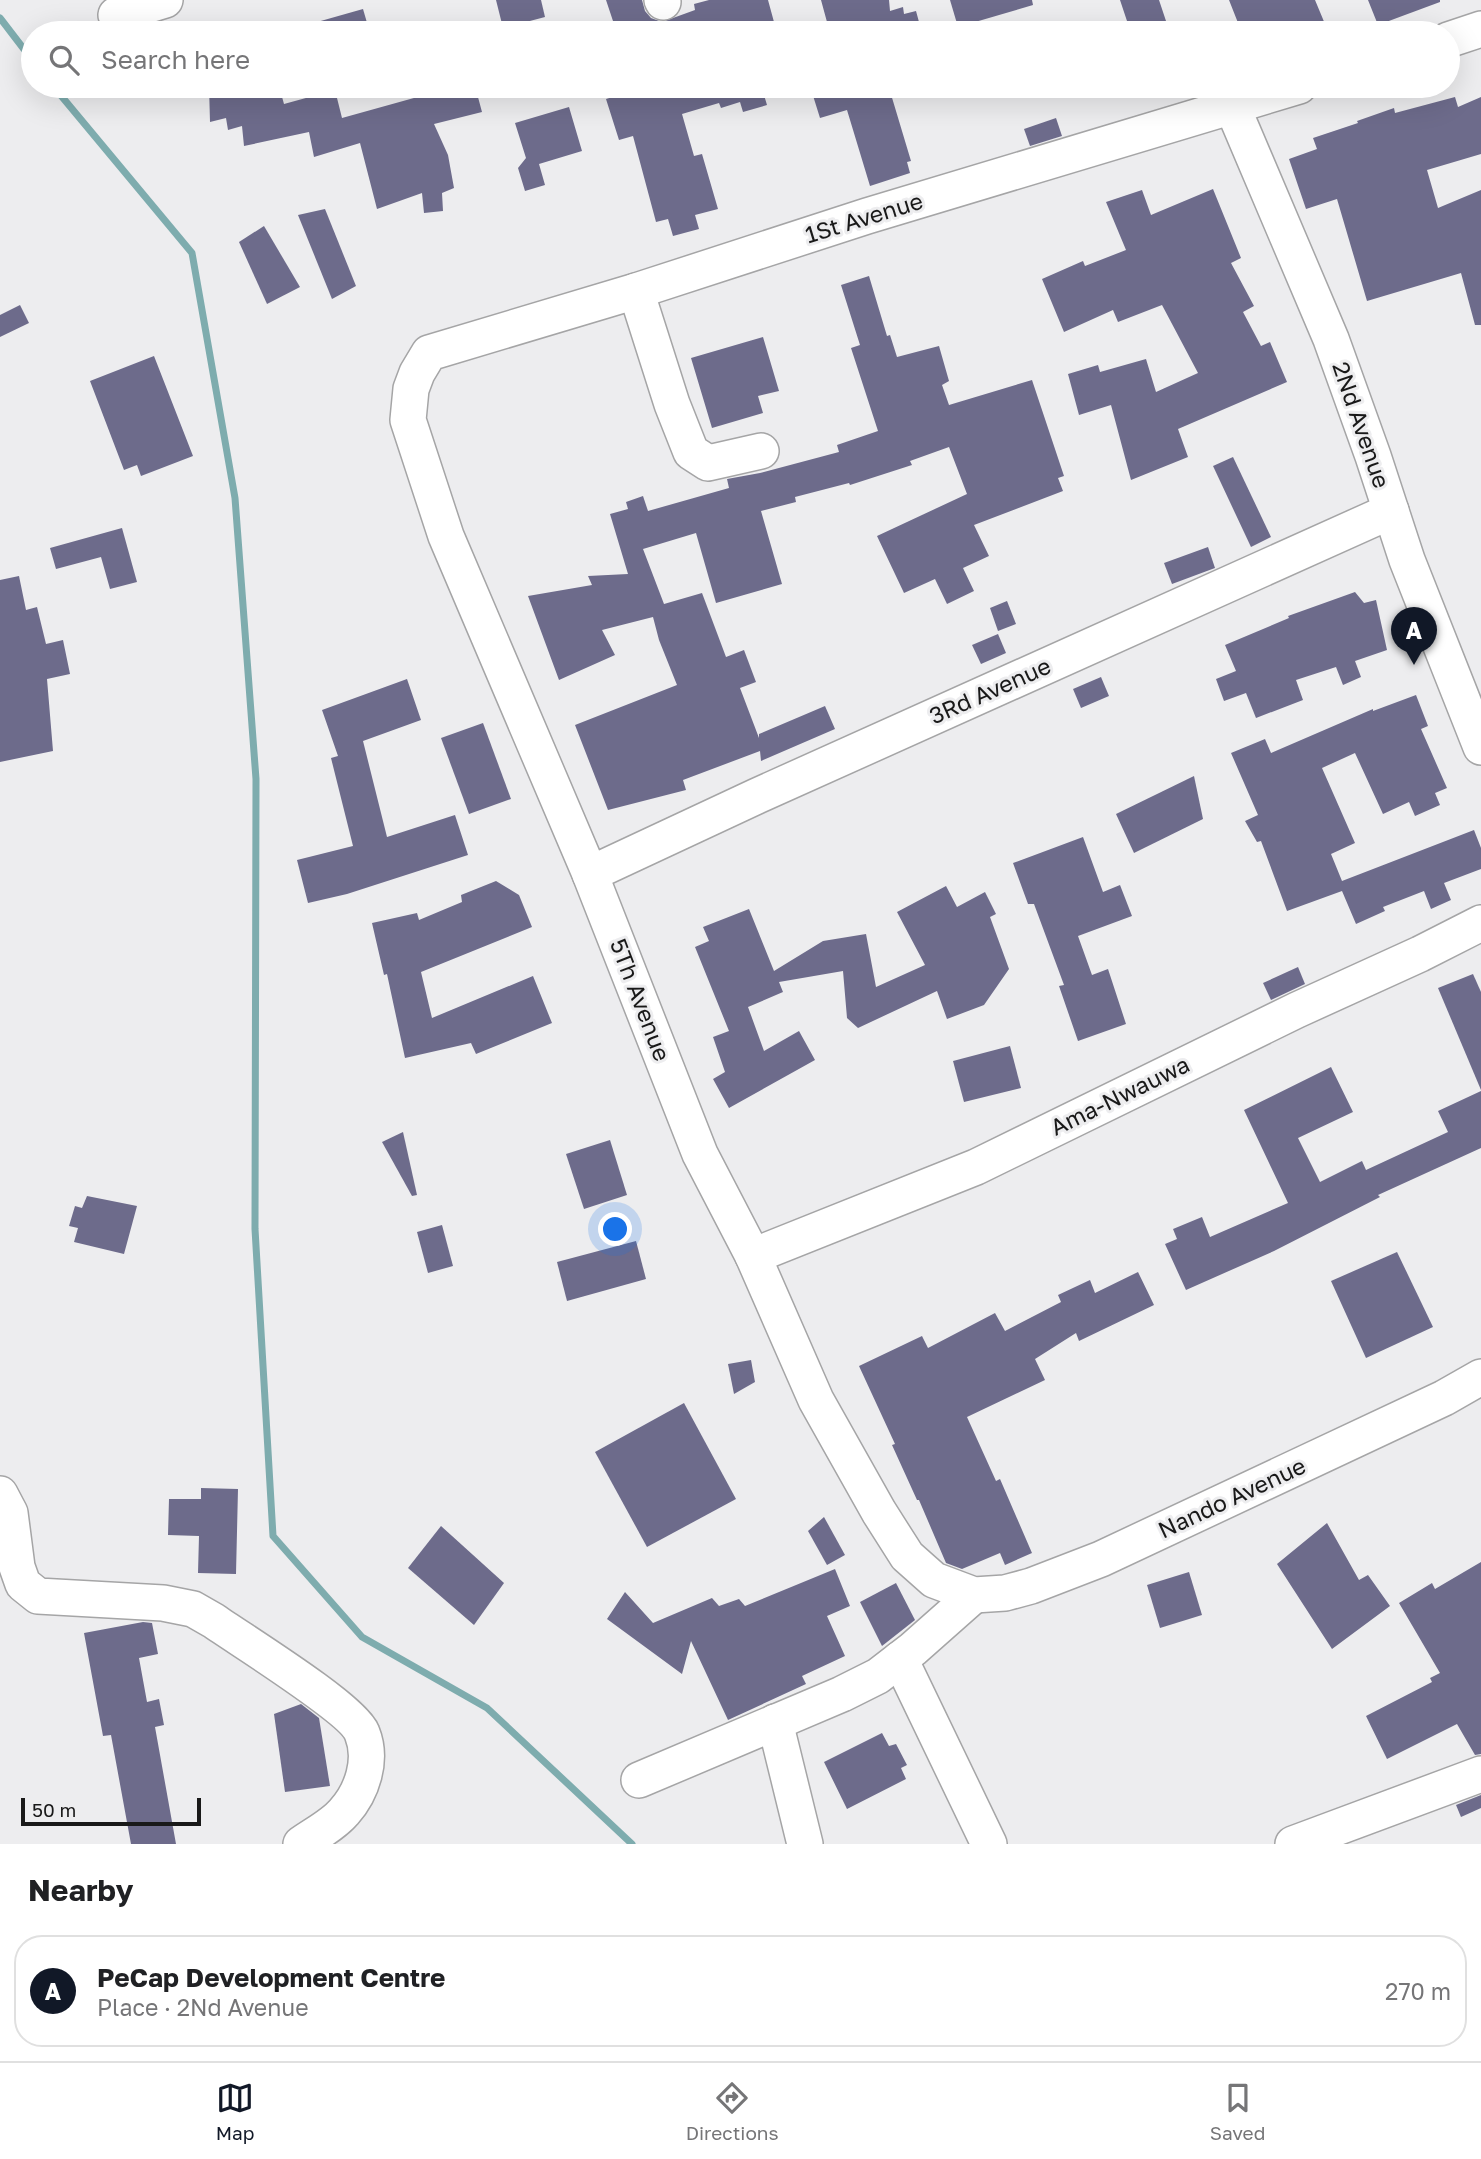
<!DOCTYPE html>
<meta charset="utf-8">
<style>
:root{--surface:#fff;--page:#f6f6f6;--text:#202124;--muted:#757577;--line:#e0e0e0;--accent:#111827}
body{margin:0;font-family:"Golos Text",sans-serif;background:var(--page);color:var(--text)}
.scale{position:absolute;left:21px;bottom:18px;width:180px;box-sizing:border-box;padding-left:7px;border:4px solid #191919;border-top:0;font-size:19px;line-height:24px;white-space:nowrap;color:#191919;-webkit-text-stroke:5px #ededef;paint-order:stroke}
.you{position:absolute;left:616px;top:1230px;width:24px;height:24px;margin:-18px;border:5px solid #fff;border-radius:50%;background:#1a73e8;box-shadow:0 0 0 10px #1a73e833}
.badge{display:grid;place-items:center;width:46px;height:46px;border-radius:50%;background:var(--accent);color:#fff;font-size:23px;font-weight:700}
.pin{position:absolute;translate:-50% -58px;filter:drop-shadow(0 2px 4px #0008)}
.pin::after{content:'';position:absolute;top:37px;width:24px;height:21px;background:inherit;clip-path:polygon(0 0,100% 0,50% 100%)}
.list{margin:0;padding:0;list-style:none}
h2{display:flex;justify-content:space-between;align-items:center;height:91px;margin:0;padding:0 28px;font-size:30px}
h2 small{font-size:23px;font-weight:400;color:var(--muted)}
.list li{display:grid;grid-template-columns:46px 1fr auto;gap:21px;align-items:center;box-sizing:border-box;height:112px;margin:0 14px 14px;padding:0 14px;border:2px solid var(--line);border-radius:28px}
.list b{display:block;font-size:26px;white-space:nowrap}
.list p{margin:0;font-size:23px;white-space:nowrap;color:var(--muted)}
.list em{font-size:23px;font-style:normal;color:var(--muted)}
.icon{flex:none;width:38px;height:38px;fill:none;stroke:currentColor;stroke-width:2;stroke-linecap:round;stroke-linejoin:round}
.map{position:relative;flex:none;width:1481px;height:1844px;overflow:hidden}
.search{position:absolute;background:var(--surface);box-shadow:0 7px 28px #0002;left:21px;right:21px;top:21px;height:77px;display:flex;align-items:center;gap:18px;box-sizing:border-box;padding:0 24px;border-radius:38px;color:var(--muted);font-size:26px}
.sheet{height:217px;background:var(--surface)}
nav{display:flex;justify-content:space-around;align-items:center;box-sizing:border-box;height:98px;border-top:2px solid var(--line);background:var(--surface);font-size:19px;color:var(--muted)}
nav a{display:grid;justify-items:center;gap:4px}
nav .on{color:var(--accent)}
.map>svg:first-child{display:block}
.lines{fill:none;stroke-linecap:round;stroke-linejoin:round}
.stream{stroke:#7eacae;stroke-width:7}
.building{fill:#6d6b8b}
.minor-casing{stroke:#a5a5a6;stroke-width:38}
.minor{stroke:#fff;stroke-width:35}
.labels{text-anchor:middle;stroke-width:6;stroke-linejoin:round;paint-order:stroke}
.street-label{font-size:23px;fill:#191919;stroke:#ededef}
</style>
<div class="map">
<svg width="1481" height="1844" viewBox="0 0 1481 1844">
<rect width="100%" height="100%" fill="#ededef"/>
<g class="lines">
<g class="stream">
<path d="M0,18L33,61"/>
<path d="M53,86L192,253L235,498L256,779L255,1229L273,1536L362,1637L487,1708L632,1844"/>
</g>
</g>
<g class="building">
<path d="M496,0H541L545,17L503,28Z"/>
<path d="M606,0H642L645,11L651,18L662,22L695,10L694,4L709,0H768L774,22L732,33H617Z"/>
<path d="M821,0H889L890,11L903,7L904,14L916,11L922,33H830Z"/>
<path d="M950,0H1032L1033,5L958,27Z"/>
<path d="M1120,0H1159L1170,33H1131Z"/>
<path d="M1229,0H1315L1325,24L1313,29L1315,33H1242Z"/>
<path d="M1368,0H1440V2L1378,25Z"/>
<path d="M363,9L370,33H297L296,28Z"/>
<path d="M209,86H279L284,104L335,90L342,118L457,86H475L482,112L434,124L448,155L454,188L442,193L443,211L424,213L422,193L377,209L360,143L314,157L309,132L244,146L242,126L228,130L226,118L210,122Z"/>
<path d="M649,86H778L779,91L764,95L767,105L743,112L740,102L721,108L719,103L682,114L694,156L702,154L718,209L695,215L699,229L673,236L668,219L656,222L633,136L619,140L606,99Z"/>
<path d="M810,86H856L857,96L882,88L883,93L890,91L911,161L907,162L910,173L870,186L847,110L820,118Z"/>
<path d="M1455,97L1458,107L1481,97V154L1427,170L1438,208L1481,190V325H1475L1461,273L1367,301L1337,199L1306,209L1289,159L1317,149L1313,138L1358,123L1357,121L1394,108L1395,113Z"/>
<path d="M569,107L582,151L539,164L545,185L525,191L518,168L526,158L515,123Z"/>
<path d="M1056,118L1062,136L1030,146L1024,129Z"/>
<path d="M1213,189L1241,258L1231,263L1254,306L1243,312L1261,346L1270,342L1287,382L1178,429L1188,457L1131,480L1111,405L1079,415L1068,374L1098,365L1100,372L1146,359L1156,392L1198,373L1162,305L1118,322L1113,310L1064,332L1042,279L1083,261L1085,266L1126,250L1106,202L1142,190L1151,215Z"/>
<path d="M325,209L356,286L332,299L298,215Z"/>
<path d="M264,226L300,287L267,304L239,242Z"/>
<path d="M869,276L887,336L890,335L897,357L939,346L949,381L942,385L949,405L1032,380L1064,476L1058,478L1063,491L974,525L989,556L963,568L974,591L947,604L935,579L904,593L877,536L967,494L949,447L910,461L912,465L850,485L849,483L795,497L796,502L761,511L782,584L716,603L696,533L643,549L664,604L702,593L726,657L744,650L756,682L740,688L759,738V734L825,706L835,729L761,761L760,751L683,780L686,790L608,810L575,725L677,685L659,640L653,617L602,630L615,655L559,680L528,596L592,585L588,576L628,574L610,514L628,509L626,502L643,496L648,511L729,488L727,479L760,473L839,452L837,445L878,431L851,348L860,345L841,285Z"/>
<path d="M20,305L29,323L0,337V315Z"/>
<path d="M763,337L779,391L758,396L763,413L712,428L691,358Z"/>
<path d="M154,356L193,456L141,476L137,465L124,470L90,381Z"/>
<path d="M1233,457L1271,537L1251,547L1213,466Z"/>
<path d="M122,528L137,582L110,589L101,557L56,569L50,548Z"/>
<path d="M1208,547L1215,568L1172,584L1164,563Z"/>
<path d="M19,576L26,610L37,607L46,644L63,640L70,674L47,679L53,751L0,762V580Z"/>
<path d="M1355,592L1364,603L1376,600L1387,650L1355,661L1361,677L1343,685L1336,667L1296,680L1303,700L1256,718L1246,693L1224,701L1216,679L1236,671L1225,645L1289,618L1288,616Z"/>
<path d="M1007,601L1016,624L998,631L990,608Z"/>
<path d="M998,634L1006,653L981,664L972,645Z"/>
<path d="M1101,677L1109,696L1081,708L1073,689Z"/>
<path d="M407,679L421,720L363,741L387,837L455,815L468,855L347,894L308,903L297,860L353,846L331,758L338,756L322,710Z"/>
<path d="M1416,695L1428,726L1421,729L1447,788L1435,793L1440,805L1415,816L1409,802L1383,814L1355,753L1322,768L1355,843L1331,854L1342,881L1474,830L1481,848V869L1444,883L1451,900L1431,909L1424,891L1383,907L1385,911L1356,924L1342,891L1287,911L1261,841L1257,842L1245,821L1258,815L1231,753L1265,739L1271,753L1373,709V711Z"/>
<path d="M483,723L511,799L469,814L441,738Z"/>
<path d="M1194,776L1203,819L1134,853L1116,814Z"/>
<path d="M1083,837L1103,892L1120,885L1132,916L1078,936L1092,975L1108,969L1126,1024L1078,1041L1059,986L1064,985L1034,904H1028L1013,863Z"/>
<path d="M496,881L519,895L532,927L421,972L432,1018L533,976L552,1023L476,1054L471,1043L405,1058L387,974L384,975L372,923L417,913L419,920L462,902L461,895Z"/>
<path d="M946,886L957,907L985,892L996,914L990,917L1009,969L984,1005L947,1019L937,991L858,1028L847,1018L843,971L779,982L783,992L748,1007L764,1051L799,1031L815,1060L729,1108L713,1079L725,1072L713,1037L729,1031L695,947L709,941L703,927L749,909L774,971L823,941L866,934L876,987L925,965L897,912Z"/>
<path d="M1298,967L1305,984L1271,1000L1263,983Z"/>
<path d="M1473,974L1481,992V1090L1438,988Z"/>
<path d="M1010,1046L1021,1088L964,1102L953,1061Z"/>
<path d="M1331,1067L1353,1112L1298,1138L1320,1182L1362,1161L1366,1170L1448,1132L1438,1111L1481,1091V1148L1378,1195L1380,1197L1274,1251L1186,1290L1165,1244L1177,1239L1173,1229L1202,1217L1210,1237L1288,1203L1244,1110Z"/>
<path d="M403,1132L417,1195L412,1196L382,1142Z"/>
<path d="M610,1140L627,1195L584,1209L566,1154Z"/>
<path d="M87,1196L137,1206L124,1254L74,1242L78,1228L69,1226L75,1206L82,1208Z"/>
<path d="M442,1225L453,1266L428,1273L417,1232Z"/>
<path d="M636,1241L646,1279L567,1301L557,1262Z"/>
<path d="M1397,1252L1433,1327L1366,1358L1331,1281Z"/>
<path d="M1138,1272L1154,1305L1079,1341L1076,1333L1035,1359L1045,1380L967,1417L996,1481L1000,1479L1032,1553L1005,1565L1000,1553L962,1569L946,1563L919,1500H917L892,1445L895,1444L859,1366L922,1336L928,1348L995,1313L1005,1331L1061,1302L1058,1295L1090,1280L1095,1293Z"/>
<path d="M751,1360L755,1382L734,1394L728,1364Z"/>
<path d="M684,1403L736,1499L647,1547L595,1452Z"/>
<path d="M201,1488L238,1489L236,1574L198,1573L199,1536L168,1535L169,1499H201Z"/>
<path d="M824,1517L845,1555L827,1565L808,1531Z"/>
<path d="M1327,1523L1359,1580L1368,1575L1390,1606L1332,1649L1277,1564Z"/>
<path d="M441,1526L504,1583L474,1625L408,1568Z"/>
<path d="M1481,1562V1754L1475,1755L1457,1724L1387,1759L1366,1716L1432,1682L1430,1678L1440,1673L1399,1603L1432,1583L1435,1589Z"/>
<path d="M835,1569L850,1606L827,1616L845,1656L802,1676L806,1684L728,1720L691,1641L682,1674L607,1619L625,1592L653,1623L712,1598L719,1606L739,1599L745,1606Z"/>
<path d="M1189,1572L1202,1615L1160,1628L1147,1585Z"/>
<path d="M896,1583L915,1620L882,1646L860,1602Z"/>
<path d="M143,1622L152,1623L158,1654L139,1658L147,1702L159,1699L164,1725L155,1727L176,1844H131L111,1735L103,1736L84,1633Z"/>
<path d="M301,1704L319,1718L330,1786L285,1792L274,1714Z"/>
<path d="M882,1733L889,1746L896,1744L907,1765L901,1768L906,1779L847,1809L824,1762Z"/>
<path d="M1481,1795V1808L1461,1817L1456,1805Z"/>
</g>
<g class="lines">
<g class="minor-casing">
<g id="minor">
<path d="M662,0L663,2"/>
<path d="M116,15L165,0"/>
<path d="M1448,40L1481,29"/>
<path d="M1299,86L867,216L636,291L429,353L417,373L411,389L408,420L446,536L590,874L700,1154L753,1256L816,1400L879,1512L907,1556L934,1580L974,1595L1005,1593L1031,1586L1101,1559L1444,1398L1481,1377"/>
<path d="M1232,106L1331,339L1373,456L1407,560L1481,747"/>
<path d="M636,291L672,404L691,452L708,463L761,451"/>
<path d="M590,874L757,796L1391,511"/>
<path d="M753,1256L976,1167L1297,1010L1420,954L1481,923"/>
<path d="M0,1494L10,1513L17,1567L23,1584L38,1596L163,1603L193,1609L214,1621C241,1640 353,1709 362,1733C373,1760 362,1792 344,1812C333,1825 315,1834 301,1844"/>
<path d="M900,1659L989,1844"/>
<path d="M775,1722L805,1844"/>
<path d="M639,1780L842,1694L878,1676L913,1649L974,1595"/>
<path d="M1293,1844L1481,1774"/>
</g>
</g>
<use href="#minor" class="minor"/>
</g>
<g class="labels">
<g class="street-label">
<text transform="translate(864 218) rotate(-17)" y="8">1St Avenue</text>
<text transform="translate(1361 425) rotate(71)" y="8">2Nd Avenue</text>
<text transform="translate(990 691) rotate(-24)" y="8">3Rd Avenue</text>
<text transform="translate(640 1000) rotate(69)" y="8">5Th Avenue</text>
<text transform="translate(1120 1096) rotate(-26)" y="8">Ama-Nwauwa</text>
<text transform="translate(1232 1498) rotate(-25)" y="8">Nando Avenue</text>
</g>
</g>
</svg>
<div class="scale">50 m</div>
<div class="you"></div>
<div class="pin badge" style="left:1414px;top:665px">A</div>
<div class="search"><svg class="icon" aria-label="search" viewBox="0 0 24 24"><circle cx="10" cy="10" r="6"/><path d="M15 15l6 6"/></svg>Search here</div>
</div>
<section class="sheet">
<h2>Nearby<small></small></h2>
<ul class="list">
<li><span class="badge">A</span><div><b>PeCap Development Centre</b><p>Place · 2Nd Avenue</p></div><em>270 m</em></li>
</ul>
</section>
<nav>
<a class="on"><svg class="icon" aria-label="map" viewBox="0 0 24 24"><path d="M3 6l6-2 6 2 6-2v14l-6 2-6-2-6 2zM9 4v14M15 6v14"/></svg>Map</a>
<a><svg class="icon" aria-label="directions" viewBox="0 0 24 24"><path d="M12 3l9 9-9 9-9-9zM9 14v-3h6M13 9l2 2-2 2"/></svg>Directions</a>
<a><svg class="icon" aria-label="saved" viewBox="0 0 24 24"><path d="M7 4h10v16l-5-4-5 4z"/></svg>Saved</a>
</nav>
